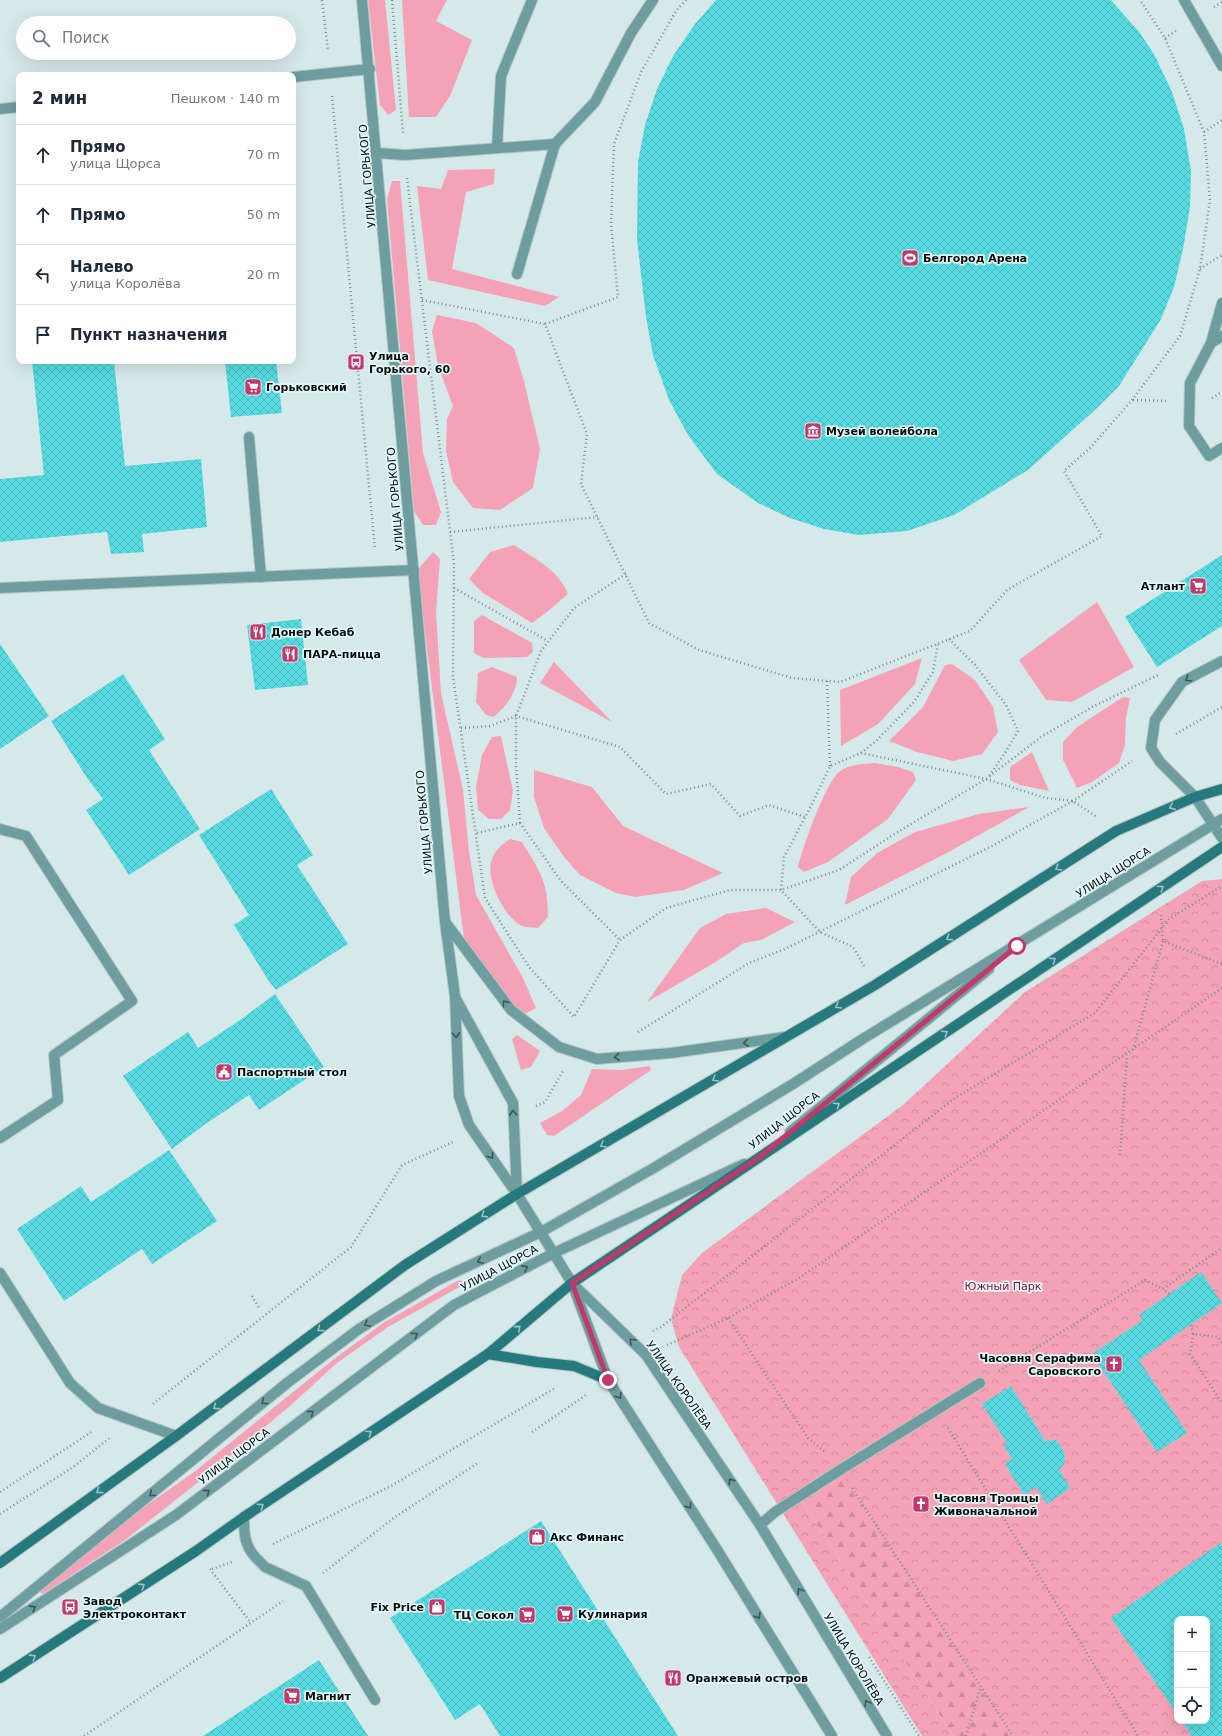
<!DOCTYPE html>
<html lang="ru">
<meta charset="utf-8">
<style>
:root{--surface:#fff;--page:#f6f6f7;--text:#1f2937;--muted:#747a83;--line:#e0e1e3}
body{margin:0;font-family:"DejaVu Sans",sans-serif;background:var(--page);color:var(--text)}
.controls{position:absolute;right:12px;bottom:12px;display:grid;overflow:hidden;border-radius:8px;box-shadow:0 4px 16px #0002}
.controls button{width:36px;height:36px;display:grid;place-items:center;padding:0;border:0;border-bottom:1px solid var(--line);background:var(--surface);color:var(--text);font:20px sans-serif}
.stop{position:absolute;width:12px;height:12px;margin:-9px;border:3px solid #c3376a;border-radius:50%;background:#fff}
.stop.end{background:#c3376a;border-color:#fff;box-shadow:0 1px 4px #0008}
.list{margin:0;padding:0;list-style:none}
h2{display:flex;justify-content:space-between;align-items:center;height:52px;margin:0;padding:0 16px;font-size:17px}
h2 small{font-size:13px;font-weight:400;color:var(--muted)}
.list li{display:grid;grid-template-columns:26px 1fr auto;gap:12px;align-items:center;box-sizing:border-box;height:60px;padding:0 16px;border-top:1px solid var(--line)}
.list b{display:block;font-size:15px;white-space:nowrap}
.list p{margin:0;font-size:13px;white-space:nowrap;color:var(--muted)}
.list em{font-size:13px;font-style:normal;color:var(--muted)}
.icon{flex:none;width:22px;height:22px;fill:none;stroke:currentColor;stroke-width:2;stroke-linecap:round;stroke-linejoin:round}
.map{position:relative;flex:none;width:1222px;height:1736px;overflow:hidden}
.search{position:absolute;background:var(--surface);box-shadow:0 4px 16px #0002;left:16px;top:16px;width:280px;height:44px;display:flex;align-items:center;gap:10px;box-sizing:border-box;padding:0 14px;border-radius:22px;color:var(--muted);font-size:15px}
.panel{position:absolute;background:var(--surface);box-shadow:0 4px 16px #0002;left:16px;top:72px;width:280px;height:292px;border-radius:8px}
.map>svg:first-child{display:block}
.grass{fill:#f4a3b7}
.forest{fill:url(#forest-firs)}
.park{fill:url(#park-crowns);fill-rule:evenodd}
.building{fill:url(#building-cross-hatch)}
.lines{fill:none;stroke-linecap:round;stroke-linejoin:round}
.service-casing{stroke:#b5c6c7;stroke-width:12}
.minor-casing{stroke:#b5c6c7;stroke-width:12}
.tertiary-casing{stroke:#b5c6c7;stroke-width:12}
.secondary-casing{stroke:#b5c6c7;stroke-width:12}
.path{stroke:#7e8c8d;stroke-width:2.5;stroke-dasharray:1 3;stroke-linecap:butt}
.service{stroke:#6d9d9f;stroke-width:10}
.minor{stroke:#6d9d9f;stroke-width:10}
.tertiary{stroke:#6d9d9f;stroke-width:10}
.secondary{stroke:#26797d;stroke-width:10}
.oneway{stroke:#3b5658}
.oneway2{stroke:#97c5c6}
.route{stroke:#c3376a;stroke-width:5}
.labels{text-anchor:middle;stroke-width:3.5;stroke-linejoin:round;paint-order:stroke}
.street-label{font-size:11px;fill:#091010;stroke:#e3f7f7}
.poi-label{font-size:11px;font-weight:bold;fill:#091010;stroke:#e3f7f7;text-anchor:start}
.park-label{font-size:11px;fill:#7e113e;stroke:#e3f7f7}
</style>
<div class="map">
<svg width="1222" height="1736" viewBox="0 0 1222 1736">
<defs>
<pattern id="forest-firs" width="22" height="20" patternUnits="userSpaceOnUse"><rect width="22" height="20" fill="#f4a3b7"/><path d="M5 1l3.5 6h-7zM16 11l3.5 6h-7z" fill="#d08b9c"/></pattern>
<pattern id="park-crowns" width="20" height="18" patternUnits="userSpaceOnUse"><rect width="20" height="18" fill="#f4a3b7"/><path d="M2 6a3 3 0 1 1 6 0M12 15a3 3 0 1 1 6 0" fill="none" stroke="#d08b9c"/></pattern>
<pattern id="building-cross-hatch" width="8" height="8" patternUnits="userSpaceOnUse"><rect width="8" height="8" fill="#57dbe1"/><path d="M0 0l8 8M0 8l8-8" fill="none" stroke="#4abbc0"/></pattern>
</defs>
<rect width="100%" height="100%" fill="#d6e9ea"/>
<g class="grass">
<path d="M368,0H385L396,110L388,115L380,105Z"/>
<path d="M402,0H447L436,21L472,40L450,96L436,117H409Z"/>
<path d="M495,169L494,184L466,192L452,269L559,297L545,306L428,280L417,186L441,189L448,170Z"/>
<path d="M392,181H400L423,453L441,512L436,525H423L414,511L387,199Z"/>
<path d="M437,315L476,323L514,348L524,381L540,449L533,488L500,510L473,508L453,482L446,451L447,419L453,406L438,366L432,331Z"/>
<path d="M514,545C534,558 559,570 568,594L547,612L532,623L483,593L469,579L490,552Z"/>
<path d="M433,552L440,559L436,612L441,693L463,790L469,851L476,895L523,978L536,1008L521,1016L477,974L464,939L417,570Z"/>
<path d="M1097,602L1134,667L1072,702L1046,700L1019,660Z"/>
<path d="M482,615L532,643L533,652L527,657L483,658L474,653V621Z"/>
<path d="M922,658L915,684L878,724L841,746L840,690Z"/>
<path d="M554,662L612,722L540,683Z"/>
<path d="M952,664L975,680L993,707L998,732L982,754L953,761L917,752L889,741L923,707L945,665Z"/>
<path d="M492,667L517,677C517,692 505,709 493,717L486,715L476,702L478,673Z"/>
<path d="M1123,697L1130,698L1126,718L1125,745L1119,763L1092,782L1077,788L1063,760V742L1077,727Z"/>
<path d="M501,736L513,791L510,810L501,819H489L478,810L476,787L482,755L492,737Z"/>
<path d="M1032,752L1049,791L1020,785L1010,780V767Z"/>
<path d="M875,763L898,767L913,772L916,780L888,819L828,862L804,872L798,867C802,849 826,782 839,772C849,764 863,764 875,763Z"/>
<path d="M534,770L592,787L623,826L723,873L684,890L635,897L616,893L580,875L564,857L544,828L534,797Z"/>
<path d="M1029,807L943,855L845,905L851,877L877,853L915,832L979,814Z"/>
<path d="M510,839L522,842C540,871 548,882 548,917L538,928C533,927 524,928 520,925C504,916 486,880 491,862C494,851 501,845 510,839Z"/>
<path d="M766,908L795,922L761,940L744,943L714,963L647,1002L700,928L726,914Z"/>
<path d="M517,1035L540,1051L531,1067L521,1070L512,1039Z"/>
<path d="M650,1066L651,1070L554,1136L547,1135L540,1123L562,1111L581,1095L592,1069L621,1070Z"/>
<path d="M459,1280L463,1281V1285L388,1327L337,1363L290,1406L206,1476L125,1540L43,1594L38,1591L107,1533L194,1472L334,1359L383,1323Z"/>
</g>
<path class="forest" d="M871,1443L1068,1736H953L796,1492Z"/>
<path class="park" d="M1222,879V1736H1011L840,1470L875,1449L871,1443L796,1492L953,1736H922L679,1347L671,1319L682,1275L702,1253L903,1105L1025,992L1202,881ZM1177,1619H1207V1721H1177Z"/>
<g class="building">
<path d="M716,0H1111L1140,33L1155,56L1172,92L1184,129L1191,171L1190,207L1183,249L1174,287L1161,319L1119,386L1097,408L1028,470L954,515L907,531L859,535L824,529L790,518L758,503L717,474L688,435L669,400L653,355L646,317L637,239L638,162L645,125L657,89L673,56L695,24Z"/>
<path d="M32,361H114L125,466L201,459L207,527L142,534L144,552L111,554L107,532L0,542V479L44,475Z"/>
<path d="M225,361H276L282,413L231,417Z"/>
<path d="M1222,555V626L1157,667L1125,617Z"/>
<path d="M301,619L308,685L255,690L247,625Z"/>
<path d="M0,644L49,716L0,749Z"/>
<path d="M123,674L165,739L149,750L200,829L129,875L86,810L103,799L87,778L51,721Z"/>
<path d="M271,789L313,855L297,865L348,944L276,990L268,980L234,925L249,915L199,835Z"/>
<path d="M275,994L324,1067L259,1110L249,1095L204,1125L172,1149L123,1076L188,1032L198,1048L243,1018Z"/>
<path d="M169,1150L217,1221L152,1264L142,1249L64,1301L17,1229L81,1186L91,1202Z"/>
<path d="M1201,1272L1222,1303L1139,1360L1187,1433L1157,1452L1092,1354L1143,1320L1139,1315Z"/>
<path d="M1011,1386L1045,1441L1056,1440L1064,1451L1065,1463L1059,1470L1070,1488L1047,1504L1036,1487L1024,1495L1005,1464L1012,1459L1003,1445L1007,1443L982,1404Z"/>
<path d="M541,1521L678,1736H500L480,1704L455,1720L390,1618Z"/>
<path d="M1222,1542V1736H1192L1182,1721H1207V1619H1177V1714L1111,1618Z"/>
<path d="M319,1660L368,1736H203Z"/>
</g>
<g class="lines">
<g class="service-casing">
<g id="service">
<path d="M1184,0L1222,66"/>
<path d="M497,148L501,76L532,0"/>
<path d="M377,153L405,155L555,144L595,102L631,33L653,0"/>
<path d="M517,274L555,144"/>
<path d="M1222,336L1211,343L1190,383L1189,426L1209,456L1222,448"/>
<path d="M1211,343L1222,303"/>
<path d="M249,437L261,577"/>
<path d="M0,588L414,570"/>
<path d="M0,829L26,836L132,1001L54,1055L58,1100L0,1138"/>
<path d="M0,1273L70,1383L98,1408L176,1436"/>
<path d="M244,1517C244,1530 244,1542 252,1553C256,1559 261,1562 265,1567L306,1586L375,1700"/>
<path d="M760,1525L775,1512L840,1470L980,1383"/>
</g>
</g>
<g class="minor-casing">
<g id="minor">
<path d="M362,0L445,922L455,996L459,1096L469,1125L517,1194"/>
<path d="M293,77L370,69"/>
<path d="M0,109L19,107"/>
<path d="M1222,661L1182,682L1155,720L1151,748L1160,762L1195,797L1222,838"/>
<path d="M446,923L511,1010L559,1047L597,1059L671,1053L785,1037"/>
<path d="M456,999L513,1103L517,1194"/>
<path d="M790,1132L989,969"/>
<path d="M0,1617L287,1383L359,1329L436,1281L541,1232L652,1169L793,1084L861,1040L1222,819"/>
<path d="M0,1629L176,1515L454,1305L554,1253L744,1164"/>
</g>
</g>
<g class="tertiary-casing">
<g id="tertiary">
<path d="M517,1194L572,1283L608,1380L716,1548L832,1736"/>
<path d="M575,1286L646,1355L760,1525L887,1736"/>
</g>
</g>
<g class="secondary-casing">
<g id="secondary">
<path d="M488,1354L572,1283L1222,847"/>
<path d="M0,1563L176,1436L405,1265L517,1194L875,985L1116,831L1195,797L1222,789"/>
<path d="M0,1678L196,1551L244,1517L488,1354L537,1362L574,1366L608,1380"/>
</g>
</g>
<g class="path">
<path d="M322,0L328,51"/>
<path d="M392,0L403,133"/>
<path d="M686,0L676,11L641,72L614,144L611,224L618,297L545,324L587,434L581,484L649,623L699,650L792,678L840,682L970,631L1007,590L1102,536L1064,471L1091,447L1132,400L1180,336L1200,269L1210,200L1204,132L1165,38L1140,0"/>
<path d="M1214,7L1222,2"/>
<path d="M1165,38L1176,31"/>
<path d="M332,96L375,549"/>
<path d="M1204,132L1222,120"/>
<path d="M407,178L454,564L453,677L485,898L529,967L574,1017L620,940L666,908L730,890H781L839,870L896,833L986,779L1041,737L1094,706L1158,675"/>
<path d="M1200,269L1222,255"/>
<path d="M422,300L545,324"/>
<path d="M1212,398L1222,392"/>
<path d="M1133,400L1168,401"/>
<path d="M450,532L598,517"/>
<path d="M454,588L548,641"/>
<path d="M949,639L975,665L1006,705L1018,731L1005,753L989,776"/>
<path d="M827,681L830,766"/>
<path d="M461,728L490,726L516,716L620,747L666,794L711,784L740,816L769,805L805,817"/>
<path d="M1176,734L1222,707"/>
<path d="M861,753L876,741L914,702L933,672L938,644"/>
<path d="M520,823L516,764V716L541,651L574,608L626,574"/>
<path d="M477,833L520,823L561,881L620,940"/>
<path d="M1161,915L1163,941L1222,964"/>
<path d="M864,966L853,947L820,932L781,890L784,857L811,806L830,766L861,753L986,779L1046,798L1073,801L1097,817"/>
<path d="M638,1032L749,963L785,949L992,846L1073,801L1132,761"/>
<path d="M1133,1050L1163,941"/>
<path d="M536,1106L545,1102L563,1071"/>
<path d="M1120,1155L1127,1055"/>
<path d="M1169,1294L1163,1289L1222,1248"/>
<path d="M252,1296L259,1308"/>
<path d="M728,1318L808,1438L825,1452"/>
<path d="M1191,1325L1193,1334L1218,1337L1222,1343"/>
<path d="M653,1331L661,1327L955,1098L1095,1013L1169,919L1222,886"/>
<path d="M1193,1334L1190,1354L1222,1403"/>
<path d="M667,1345L728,1318L799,1278L1222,988"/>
<path d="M999,1371L1145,1280L1163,1289"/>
<path d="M153,1404L351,1247L402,1165L453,1142"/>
<path d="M948,1428L1138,1736"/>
<path d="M532,1432L586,1395"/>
<path d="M852,1488L1013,1736"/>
<path d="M0,1492L93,1431"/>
<path d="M0,1514L73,1467L111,1437"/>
<path d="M273,1544L391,1486L555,1388"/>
<path d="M210,1569L251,1623"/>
<path d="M212,1569L232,1562"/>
<path d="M323,1573L395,1517L478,1463"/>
<path d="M869,1657L919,1736"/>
<path d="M84,1736L283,1601"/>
<path d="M966,1736L981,1686"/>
</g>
<use href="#service" class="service"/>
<use href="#minor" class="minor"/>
<use href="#tertiary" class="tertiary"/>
<use href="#secondary" class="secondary"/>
</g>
<defs><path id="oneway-chevron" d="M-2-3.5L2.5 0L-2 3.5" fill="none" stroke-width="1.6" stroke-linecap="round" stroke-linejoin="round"/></defs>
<g class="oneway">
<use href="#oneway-chevron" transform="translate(1188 679) rotate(150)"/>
<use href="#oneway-chevron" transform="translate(505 1003) rotate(-127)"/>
<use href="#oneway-chevron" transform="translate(456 1035) rotate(87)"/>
<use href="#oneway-chevron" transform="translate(746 1043) rotate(172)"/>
<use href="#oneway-chevron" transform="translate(617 1057) rotate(175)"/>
<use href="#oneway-chevron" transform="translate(513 1113) rotate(-93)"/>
<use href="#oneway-chevron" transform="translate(491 1156) rotate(55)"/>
<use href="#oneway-chevron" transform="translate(480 1261) rotate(155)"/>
<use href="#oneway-chevron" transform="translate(525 1268) rotate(-28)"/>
<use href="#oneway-chevron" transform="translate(367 1324) rotate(149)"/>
<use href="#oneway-chevron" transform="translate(415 1335) rotate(-37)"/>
<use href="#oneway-chevron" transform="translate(632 1341) rotate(-135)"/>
<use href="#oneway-chevron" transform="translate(619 1396) rotate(57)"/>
<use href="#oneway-chevron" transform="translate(264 1402) rotate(141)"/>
<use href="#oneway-chevron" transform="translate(311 1413) rotate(-37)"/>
<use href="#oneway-chevron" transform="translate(731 1481) rotate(-124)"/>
<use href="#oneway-chevron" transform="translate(207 1492) rotate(-37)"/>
<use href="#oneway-chevron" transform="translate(152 1494) rotate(141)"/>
<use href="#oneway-chevron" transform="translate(689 1506) rotate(57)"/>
<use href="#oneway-chevron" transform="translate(800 1591) rotate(-121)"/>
<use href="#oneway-chevron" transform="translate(33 1608) rotate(-32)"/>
<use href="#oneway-chevron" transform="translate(758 1616) rotate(58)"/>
<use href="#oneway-chevron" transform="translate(867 1703) rotate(-121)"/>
</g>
<g class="oneway2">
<use href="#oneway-chevron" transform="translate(1172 807) rotate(156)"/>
<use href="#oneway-chevron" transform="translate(1058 868) rotate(148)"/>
<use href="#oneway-chevron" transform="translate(1161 888) rotate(-34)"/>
<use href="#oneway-chevron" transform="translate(949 938) rotate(148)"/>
<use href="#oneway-chevron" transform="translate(1053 960) rotate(-34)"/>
<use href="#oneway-chevron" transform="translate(838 1006) rotate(150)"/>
<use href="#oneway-chevron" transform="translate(945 1033) rotate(-34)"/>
<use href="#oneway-chevron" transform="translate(715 1079) rotate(149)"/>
<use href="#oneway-chevron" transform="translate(837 1105) rotate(-34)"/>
<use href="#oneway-chevron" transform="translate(603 1145) rotate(150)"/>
<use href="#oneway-chevron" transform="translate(484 1215) rotate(148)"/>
<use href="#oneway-chevron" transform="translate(518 1328) rotate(-40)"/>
<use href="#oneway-chevron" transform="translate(320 1329) rotate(143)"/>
<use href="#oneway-chevron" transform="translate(216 1407) rotate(143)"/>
<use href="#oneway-chevron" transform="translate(369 1433) rotate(-34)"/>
<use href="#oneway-chevron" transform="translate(99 1491) rotate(144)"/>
<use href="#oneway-chevron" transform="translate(261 1506) rotate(-34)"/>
<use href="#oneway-chevron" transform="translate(142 1586) rotate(-33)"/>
<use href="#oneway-chevron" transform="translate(33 1657) rotate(-33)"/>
</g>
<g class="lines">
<path class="route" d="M608,1380L572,1283L761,1156L1017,946"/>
</g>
<defs>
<g id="stadium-square" transform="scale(0.9)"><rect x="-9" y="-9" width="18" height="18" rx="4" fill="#c3376a" stroke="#e3f7f7"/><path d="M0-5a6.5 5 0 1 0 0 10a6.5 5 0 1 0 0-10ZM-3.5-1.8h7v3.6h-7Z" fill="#fff"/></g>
<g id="bus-square" transform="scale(0.9)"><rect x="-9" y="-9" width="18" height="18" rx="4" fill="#c3376a" stroke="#e3f7f7"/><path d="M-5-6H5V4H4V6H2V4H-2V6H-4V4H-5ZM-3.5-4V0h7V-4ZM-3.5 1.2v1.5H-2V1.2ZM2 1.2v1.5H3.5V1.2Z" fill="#fff"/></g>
<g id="supermarket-square" transform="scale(0.9)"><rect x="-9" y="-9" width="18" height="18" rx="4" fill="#c3376a" stroke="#e3f7f7"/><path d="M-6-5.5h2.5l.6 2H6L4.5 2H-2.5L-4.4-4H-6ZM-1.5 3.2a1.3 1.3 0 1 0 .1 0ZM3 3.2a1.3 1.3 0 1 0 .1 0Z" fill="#fff"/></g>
<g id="museum-square" transform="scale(0.9)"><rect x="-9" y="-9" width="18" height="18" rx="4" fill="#c3376a" stroke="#e3f7f7"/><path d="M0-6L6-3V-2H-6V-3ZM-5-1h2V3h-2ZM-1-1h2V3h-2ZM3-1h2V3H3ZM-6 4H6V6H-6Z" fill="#fff"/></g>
<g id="restaurant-square" transform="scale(0.9)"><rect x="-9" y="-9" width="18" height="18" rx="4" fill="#c3376a" stroke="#e3f7f7"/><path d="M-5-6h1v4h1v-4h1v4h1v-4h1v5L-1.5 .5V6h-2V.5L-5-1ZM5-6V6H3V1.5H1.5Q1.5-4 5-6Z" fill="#fff"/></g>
<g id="civic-square" transform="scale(0.9)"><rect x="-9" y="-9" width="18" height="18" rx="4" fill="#c3376a" stroke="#e3f7f7"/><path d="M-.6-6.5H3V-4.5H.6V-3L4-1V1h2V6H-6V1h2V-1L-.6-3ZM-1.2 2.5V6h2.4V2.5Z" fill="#fff"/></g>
<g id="church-square" transform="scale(0.9)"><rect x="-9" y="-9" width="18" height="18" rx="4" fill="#c3376a" stroke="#e3f7f7"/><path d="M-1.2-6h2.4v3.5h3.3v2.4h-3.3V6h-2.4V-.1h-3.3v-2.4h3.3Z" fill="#fff"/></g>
<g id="shop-square" transform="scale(0.9)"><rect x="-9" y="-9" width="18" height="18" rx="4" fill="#c3376a" stroke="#e3f7f7"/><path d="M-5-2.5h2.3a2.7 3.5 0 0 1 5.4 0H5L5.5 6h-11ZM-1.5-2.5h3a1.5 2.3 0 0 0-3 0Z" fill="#fff"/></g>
</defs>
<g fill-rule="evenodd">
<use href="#stadium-square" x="910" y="258"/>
<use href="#bus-square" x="356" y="362"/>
<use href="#supermarket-square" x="253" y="387"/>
<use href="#museum-square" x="813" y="431"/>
<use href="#supermarket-square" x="1198" y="586"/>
<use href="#restaurant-square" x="258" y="632"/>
<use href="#restaurant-square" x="290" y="654"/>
<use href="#civic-square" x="224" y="1072"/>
<use href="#church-square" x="1114" y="1364"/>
<use href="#church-square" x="921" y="1504"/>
<use href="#shop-square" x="537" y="1537"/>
<use href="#bus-square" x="70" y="1607"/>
<use href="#shop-square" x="437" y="1607"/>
<use href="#supermarket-square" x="565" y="1614"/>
<use href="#supermarket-square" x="527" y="1615"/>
<use href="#restaurant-square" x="673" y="1678"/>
<use href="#supermarket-square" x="292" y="1696"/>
</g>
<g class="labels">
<g class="street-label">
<text transform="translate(367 176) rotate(-95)" y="4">УЛИЦА ГОРЬКОГО</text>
<text transform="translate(395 499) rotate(-95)" y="4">УЛИЦА ГОРЬКОГО</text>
<text transform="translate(424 822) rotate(-95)" y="4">УЛИЦА ГОРЬКОГО</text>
<text transform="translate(1113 872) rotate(-32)" y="4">УЛИЦА ЩОРСА</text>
<text transform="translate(784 1120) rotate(-38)" y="4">УЛИЦА ЩОРСА</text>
<text transform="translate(499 1268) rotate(-28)" y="4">УЛИЦА ЩОРСА</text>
<text transform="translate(679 1385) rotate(55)" y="4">УЛИЦА КОРОЛЁВА</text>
<text transform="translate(234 1456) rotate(-37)" y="4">УЛИЦА ЩОРСА</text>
<text transform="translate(854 1659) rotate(59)" y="4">УЛИЦА КОРОЛЁВА</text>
</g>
<g class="poi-label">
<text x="923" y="262">Белгород Арена</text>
<text x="369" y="360">Улица<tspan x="369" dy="13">Горького, 60</tspan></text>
<text x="266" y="391">Горьковский</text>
<text x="826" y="435">Музей волейбола</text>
<text x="1185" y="590" text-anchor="end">Атлант</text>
<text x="271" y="636">Донер Кебаб</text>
<text x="303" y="658">ПАРА-пицца</text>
<text x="237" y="1076">Паспортный стол</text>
<text x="1101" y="1362" text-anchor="end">Часовня Серафима<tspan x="1101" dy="13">Саровского</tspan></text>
<text x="934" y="1502">Часовня Троицы<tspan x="934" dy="13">Живоначальной</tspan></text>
<text x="550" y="1541">Акс Финанс</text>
<text x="83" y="1605">Завод<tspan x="83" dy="13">Электроконтакт</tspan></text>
<text x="424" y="1611" text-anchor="end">Fix Price</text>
<text x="578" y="1618">Кулинария</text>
<text x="514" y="1619" text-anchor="end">ТЦ Сокол</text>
<text x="686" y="1682">Оранжевый остров</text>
<text x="305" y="1700">Магнит</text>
</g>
<g class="park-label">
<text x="1003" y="1290">Южный Парк</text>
</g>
</g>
</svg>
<div class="controls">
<button>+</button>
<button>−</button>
<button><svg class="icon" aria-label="locate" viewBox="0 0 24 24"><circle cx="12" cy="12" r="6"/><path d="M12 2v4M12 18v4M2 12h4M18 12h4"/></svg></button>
</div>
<div class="stop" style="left:1017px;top:946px"></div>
<div class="stop end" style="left:608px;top:1380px"></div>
<div class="search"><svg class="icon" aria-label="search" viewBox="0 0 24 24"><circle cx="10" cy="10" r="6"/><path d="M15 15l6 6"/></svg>Поиск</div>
<section class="panel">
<h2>2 мин<small>Пешком · 140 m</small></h2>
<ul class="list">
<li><svg class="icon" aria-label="ahead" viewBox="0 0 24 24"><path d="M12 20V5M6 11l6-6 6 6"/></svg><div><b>Прямо</b><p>улица Щорса</p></div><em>70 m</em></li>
<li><svg class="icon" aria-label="ahead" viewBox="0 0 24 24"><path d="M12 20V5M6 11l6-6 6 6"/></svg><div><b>Прямо</b></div><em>50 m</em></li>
<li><svg class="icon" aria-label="left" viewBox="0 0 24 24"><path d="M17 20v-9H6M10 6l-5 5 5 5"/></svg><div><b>Налево</b><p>улица Королёва</p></div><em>20 m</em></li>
<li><svg class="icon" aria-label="arrive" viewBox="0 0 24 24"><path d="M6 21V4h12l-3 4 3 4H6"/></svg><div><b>Пункт назначения</b></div></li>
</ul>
</section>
</div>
